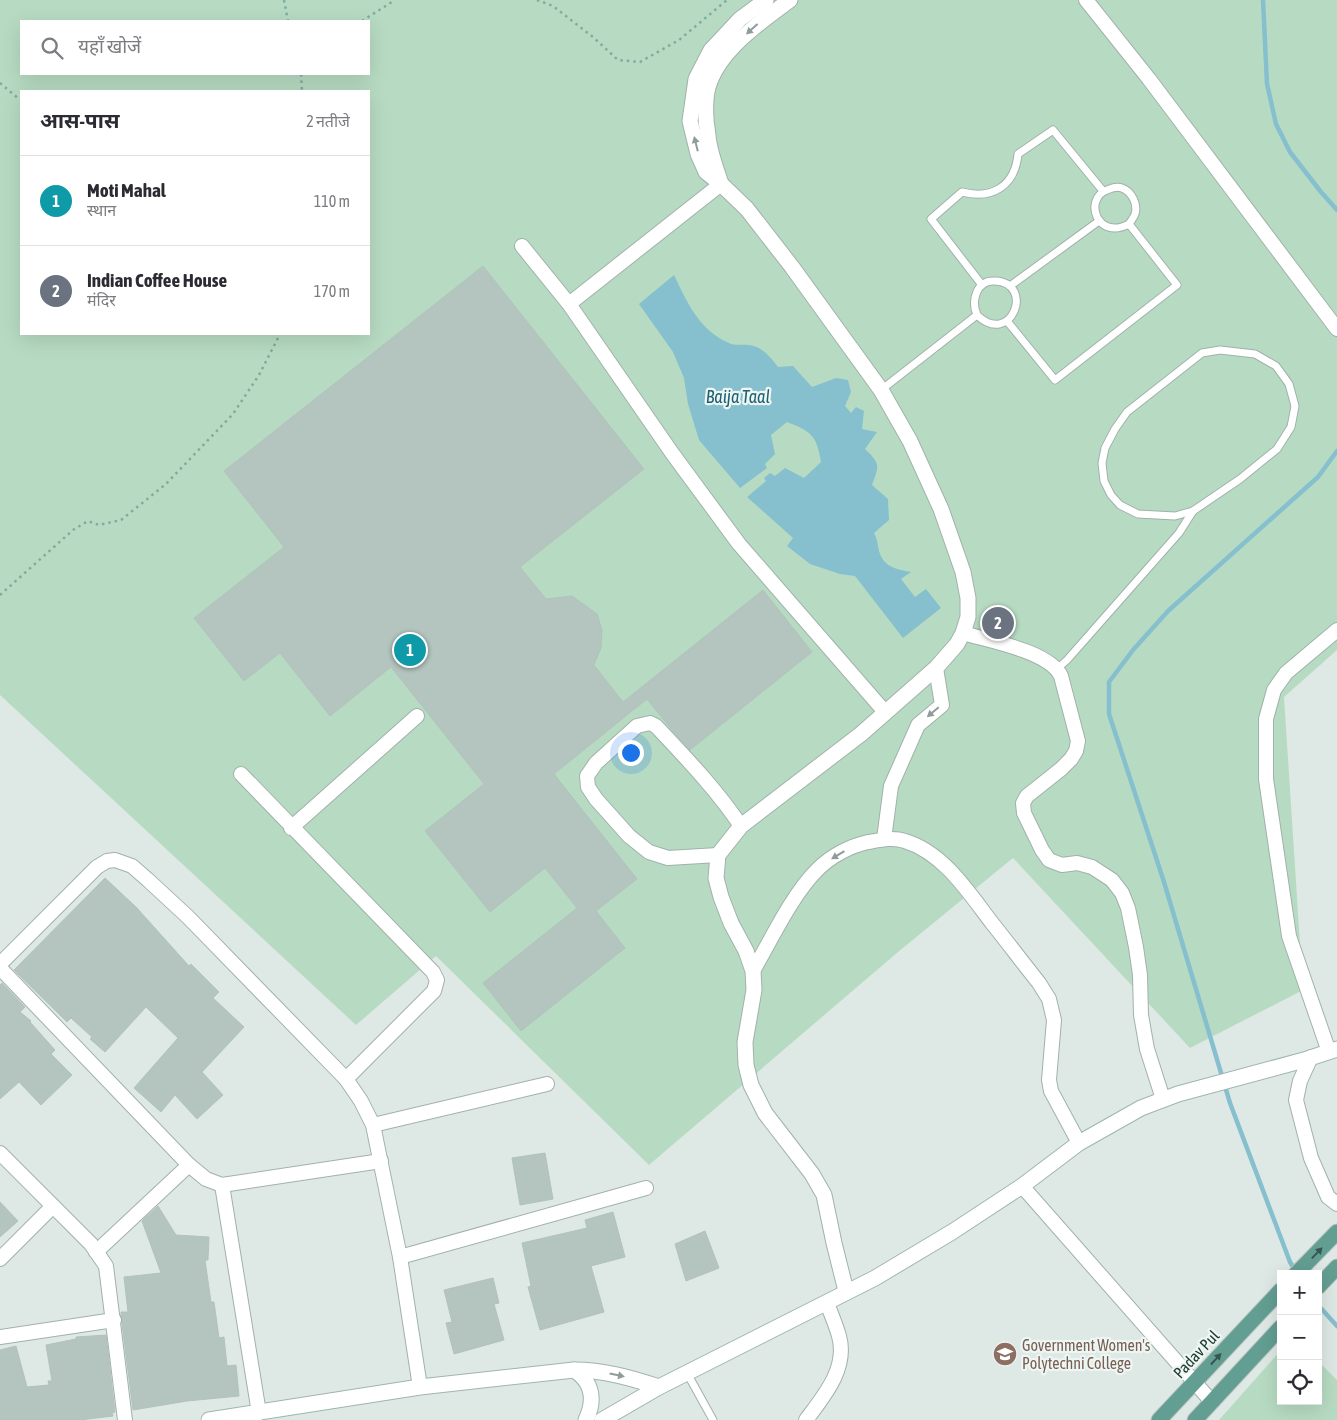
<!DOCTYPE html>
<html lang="hi">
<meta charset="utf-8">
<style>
:root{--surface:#fff;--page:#f7f7f7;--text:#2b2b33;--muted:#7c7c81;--line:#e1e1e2;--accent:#835343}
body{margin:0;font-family:"Asap Condensed","Noto Sans Devanagari",sans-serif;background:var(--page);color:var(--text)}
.controls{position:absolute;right:15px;bottom:15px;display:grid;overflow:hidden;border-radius:0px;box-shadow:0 5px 20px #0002}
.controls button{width:45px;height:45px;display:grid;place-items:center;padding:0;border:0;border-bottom:1px solid var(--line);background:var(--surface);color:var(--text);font:25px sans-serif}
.you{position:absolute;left:630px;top:752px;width:18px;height:18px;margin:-12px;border:4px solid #fff;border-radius:50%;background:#1a73e8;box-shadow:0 0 0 8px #1a73e833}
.badge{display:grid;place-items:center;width:32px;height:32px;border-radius:50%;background:var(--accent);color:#fff;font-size:16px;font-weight:700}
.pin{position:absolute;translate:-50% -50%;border:2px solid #fff;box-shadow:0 1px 5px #0006}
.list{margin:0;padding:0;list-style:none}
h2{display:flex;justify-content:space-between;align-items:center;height:65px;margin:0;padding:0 20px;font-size:21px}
h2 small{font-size:16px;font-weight:400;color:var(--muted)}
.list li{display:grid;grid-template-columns:32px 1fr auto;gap:15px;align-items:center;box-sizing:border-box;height:90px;padding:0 20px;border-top:1px solid var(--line)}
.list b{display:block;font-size:19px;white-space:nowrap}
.list p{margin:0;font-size:16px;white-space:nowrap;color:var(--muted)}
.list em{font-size:16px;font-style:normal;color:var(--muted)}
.icon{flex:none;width:28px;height:28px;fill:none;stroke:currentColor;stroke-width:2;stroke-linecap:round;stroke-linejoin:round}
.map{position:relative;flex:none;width:1337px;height:1420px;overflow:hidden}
.search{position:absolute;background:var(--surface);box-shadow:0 5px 20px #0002;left:20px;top:20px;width:350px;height:55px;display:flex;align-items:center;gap:12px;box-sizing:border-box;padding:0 18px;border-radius:0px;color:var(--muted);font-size:19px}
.panel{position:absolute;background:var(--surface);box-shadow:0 5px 20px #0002;left:20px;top:90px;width:350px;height:245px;border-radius:0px}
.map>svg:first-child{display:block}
.green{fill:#b7dbc2;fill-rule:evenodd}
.water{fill:#86bfce}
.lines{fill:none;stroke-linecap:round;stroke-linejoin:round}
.stream{stroke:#86bfce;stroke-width:4.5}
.building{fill:#b4c4be;stroke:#b1c3bc}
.service-casing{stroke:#a1b1ac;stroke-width:9}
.minor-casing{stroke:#a1b1ac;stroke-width:16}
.tertiary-casing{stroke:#a1b1ac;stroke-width:17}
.secondary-casing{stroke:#9eb5ad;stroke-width:17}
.primary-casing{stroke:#bcc4c2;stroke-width:17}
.path{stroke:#7faca0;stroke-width:2.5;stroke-dasharray:2.5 4;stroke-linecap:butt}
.service{stroke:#fff;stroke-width:7}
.minor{stroke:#fff;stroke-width:14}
.tertiary{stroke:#fff;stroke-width:15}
.secondary{stroke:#fff;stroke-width:15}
.primary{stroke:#639e92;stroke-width:15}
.oneway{fill:#909c99}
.oneway2{fill:#345750}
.labels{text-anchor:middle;stroke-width:4.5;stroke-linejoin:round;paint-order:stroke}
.education-label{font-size:16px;fill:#785e54;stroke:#eef6f3;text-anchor:start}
.street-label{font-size:16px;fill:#203933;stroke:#eef6f3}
.water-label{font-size:18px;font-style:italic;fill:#1c6072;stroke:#eef6f3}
</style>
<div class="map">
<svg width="1337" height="1420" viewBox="0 0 1337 1420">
<rect width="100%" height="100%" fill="#dee9e5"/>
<g class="green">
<path d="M0,0H1337V650L1284,697L1303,990L1190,1048L1013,858L898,952L649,1165L436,956L356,1025L0,695ZM21,21H369V74H21ZM21,91H369V334H21Z"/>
<path d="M1281,1350V1401H1318V1361L1337,1380V1420H1219Z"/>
</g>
<path class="water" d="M674,275C687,302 699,330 729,343C734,346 742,344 748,345C762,346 770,357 778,367L793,366L812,387L836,378L848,380L851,392L845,406L851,413L856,407L864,411L862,429L877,432L865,449C881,464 879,466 872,485L888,499L889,520L874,533C879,542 877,548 881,556C886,568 900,570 911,572L901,579L915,597L926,589L941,608L903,638L855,576L840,574L810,564L787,546L793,538L747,497L766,481L764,478L770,473L775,476L785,468L804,478L821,462C817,436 811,431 787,422L771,435L775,454L765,464L767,468L740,488L699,440L688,404L684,378L673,352L639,304Z"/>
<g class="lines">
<g class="stream">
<path d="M1263,0L1267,84L1276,124L1290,152L1321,192L1337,210"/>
<path d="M1295,1270L1290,1262L1230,1103L1164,882L1109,714V682L1133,650L1168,611L1318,477L1337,451"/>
<path d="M1318,1305L1337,1326"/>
</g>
</g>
<g class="building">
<path d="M483,266L644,469L520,567L546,599L572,596L597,614L602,630L601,648L594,665L623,702L763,590L812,652L690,750L672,730L647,699L554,774L637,879L596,911L625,948L521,1031L483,983L577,908L545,868L490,912L425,831L484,784L391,667L330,716L280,653L244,681L194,618L284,547L224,471Z"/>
<path d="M105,878L136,907L189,966L191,964L219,992L213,998L244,1027L202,1072L223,1095L197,1119L175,1095L161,1112L134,1088L178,1038L146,1007L105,1052L90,1039L92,1037L71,1018L67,1022L14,970Z"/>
<path d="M2,983L25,1007L20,1012L31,1021L30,1022L55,1050L51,1054L72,1075L41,1105L19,1082L0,1099V985Z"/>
<path d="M545,1153L553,1199L520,1205L512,1158Z"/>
<path d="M0,1202L18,1221L0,1237Z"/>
<path d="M158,1206L176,1235L209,1237L208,1260H205L211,1302H214L219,1338L224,1337L227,1366L236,1365L239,1396L187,1401L133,1410L121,1316V1312H128L124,1277L161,1273L142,1221Z"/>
<path d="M613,1212L625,1257L591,1266L604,1312L540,1330L528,1287L531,1286L522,1243L587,1228L585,1220Z"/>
<path d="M705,1231L719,1268L686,1281L675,1244Z"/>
<path d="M493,1278L499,1303L494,1304L504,1340L454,1354L446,1323L452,1322L444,1290Z"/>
<path d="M106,1335L115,1412L112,1413L113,1416L80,1420H0V1350L16,1346L27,1387L49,1385L48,1381H52L46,1345L76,1339V1337Z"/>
</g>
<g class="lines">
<g class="service-casing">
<g id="service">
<path d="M982,285L931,219L962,192C992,200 1015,186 1018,154L1053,130L1103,191"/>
<path d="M1010,286L1099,221"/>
<path d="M1007,321L1055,380L1177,285L1129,224C1097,241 1083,199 1107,190C1112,188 1117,186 1122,188C1132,192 1138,204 1135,214C1134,217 1131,221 1129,224"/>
<path d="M1220,350L1255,354L1276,366L1289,384L1295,406L1291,427L1277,449L1240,479L1193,511L1175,516L1138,514L1120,505L1111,495L1104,481L1102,463L1105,448L1115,429L1127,412L1202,353Z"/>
<path d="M881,390L977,315C1011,348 1036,283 995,281C976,280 971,301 977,315"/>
<path d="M1058,668L1067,660L1179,533L1193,511"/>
<path d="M687,1373L713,1420"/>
</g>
</g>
<g class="minor-casing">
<g id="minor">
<path d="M1086,0L1149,79L1337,329"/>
<path d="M522,246L569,304L672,453L739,544L885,712"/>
<path d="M569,304L721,184"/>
<path d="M963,633C989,641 1049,651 1061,676L1078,741L1076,751L1071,759L1061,769L1027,796L1023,803L1024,813L1042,850L1049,860L1062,865L1077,863L1092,867L1112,880L1122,893L1128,908L1136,947L1140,975L1141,1015L1147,1049L1163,1099"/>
<path d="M241,774L433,972L437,980L434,991L346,1079"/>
<path d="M291,828L417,716"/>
<path d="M884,839L891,786L918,725L942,705L936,668"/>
<path d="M718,855L668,858L649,852L629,836L596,799L588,787L587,776L596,763L637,726L650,723L656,726C686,758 716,789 741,826"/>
<path d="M0,964L97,867L107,861L115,860L132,866L148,880L188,917L346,1079L361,1101L373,1125L400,1257L420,1387"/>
<path d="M0,968L189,1165L206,1179L222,1185L381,1161"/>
<path d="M753,971C771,940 793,893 818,869C831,856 850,846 868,842C880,840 893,837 905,841C944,853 969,893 992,923C1008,943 1023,963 1039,983L1049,999L1054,1020L1049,1080L1051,1091L1079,1143"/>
<path d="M1329,1052L1289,936L1266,779V719L1274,690L1286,673L1337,630"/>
<path d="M1311,1057L1300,1081L1296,1100L1311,1158L1328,1197L1337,1204"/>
<path d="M373,1125L547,1084"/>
<path d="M0,1153L91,1244L106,1266L125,1420"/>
<path d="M222,1185L259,1413"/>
<path d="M1022,1186L1212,1402"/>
<path d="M96,1252L189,1165"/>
<path d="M400,1257L646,1188"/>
<path d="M0,1259L53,1206"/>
<path d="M0,1337L114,1320"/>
<path d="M806,1420C824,1396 848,1368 839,1336C836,1325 831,1314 827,1303"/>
</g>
</g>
<g class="tertiary-casing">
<g id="tertiary">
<path d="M766,0L740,19L711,50L696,79L690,121L698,154L706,172L721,184L747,209L792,267L881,390L910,441L941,509L963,572L968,598V617L963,633L957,644L936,668L861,734L741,826L718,855L716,878L721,897L731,923L746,951L753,971L754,990L745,1042L746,1065L751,1085L765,1113L812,1174L824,1195L834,1243L846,1291"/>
<path d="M721,184C716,168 709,151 708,135C706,124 705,112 706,100C708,57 759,23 790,0"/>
</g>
</g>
<g class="secondary-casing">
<g id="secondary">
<path d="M574,1370C593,1382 595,1401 586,1420"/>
<path d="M209,1420L420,1387L574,1370C604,1370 631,1378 659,1387"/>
<path d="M602,1420L659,1387L875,1278L952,1232L1022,1186L1079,1143L1141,1108L1178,1094L1304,1060L1337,1049"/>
</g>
</g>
<g class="primary-casing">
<g id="primary">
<path d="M1296,1274L1337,1232"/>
<path d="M1318,1287L1337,1267"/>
<path d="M1159,1420L1281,1290"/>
<path d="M1195,1420L1281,1327"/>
</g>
</g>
<g class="path">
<path d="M284,0L288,21"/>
<path d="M537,0L553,6L593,37L618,60L640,62L679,40L727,0"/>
<path d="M362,21L395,0"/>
<path d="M301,74L302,91"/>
<path d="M0,83L19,99"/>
<path d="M0,595L73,530L88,521L99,525L121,520L166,484L233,414L259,375L280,334"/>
</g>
<use href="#service" class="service"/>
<use href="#minor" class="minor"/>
<use href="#tertiary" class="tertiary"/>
<use href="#secondary" class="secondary"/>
<use href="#primary" class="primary"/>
</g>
<defs><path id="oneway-solid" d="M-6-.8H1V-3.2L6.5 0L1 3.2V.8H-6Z" transform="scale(1.25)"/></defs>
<g class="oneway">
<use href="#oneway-solid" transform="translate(752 29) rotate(138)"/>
<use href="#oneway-solid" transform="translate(696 144) rotate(-104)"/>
<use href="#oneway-solid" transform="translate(933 712) rotate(140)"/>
<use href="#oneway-solid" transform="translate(838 855) rotate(149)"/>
<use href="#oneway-solid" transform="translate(617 1375) rotate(12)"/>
</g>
<g class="oneway2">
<use href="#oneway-solid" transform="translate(1317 1253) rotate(-46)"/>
<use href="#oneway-solid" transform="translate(1216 1359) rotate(-47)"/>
</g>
<defs>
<g id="university-disc" transform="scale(1.25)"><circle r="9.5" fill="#8d6e63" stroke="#eef6f3"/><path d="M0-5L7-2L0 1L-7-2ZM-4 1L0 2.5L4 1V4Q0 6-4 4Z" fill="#fff"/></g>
</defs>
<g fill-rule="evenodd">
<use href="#university-disc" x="1005" y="1354"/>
</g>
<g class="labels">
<g class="education-label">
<text x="1022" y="1351">Government Women's<tspan x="1022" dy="18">Polytechni College</tspan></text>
</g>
<g class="street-label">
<text transform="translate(1196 1354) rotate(-47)" y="6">Padav Pul</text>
</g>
<g class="water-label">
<text x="738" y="403">Baija Taal</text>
</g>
</g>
</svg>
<div class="controls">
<button>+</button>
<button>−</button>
<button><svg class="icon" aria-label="locate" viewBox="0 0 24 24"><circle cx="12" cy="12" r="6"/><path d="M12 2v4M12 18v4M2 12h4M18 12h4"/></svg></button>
</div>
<div class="you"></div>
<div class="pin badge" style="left:410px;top:650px;background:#0f9aa8">1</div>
<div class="pin badge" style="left:998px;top:623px;background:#6b7280">2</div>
<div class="search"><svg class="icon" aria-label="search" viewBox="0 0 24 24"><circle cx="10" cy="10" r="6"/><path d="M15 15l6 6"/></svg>यहाँ खोजें</div>
<section class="panel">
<h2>आस-पास<small>2 नतीजे</small></h2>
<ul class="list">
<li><span class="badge" style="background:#0f9aa8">1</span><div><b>Moti Mahal</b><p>स्थान</p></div><em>110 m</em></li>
<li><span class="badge" style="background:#6b7280">2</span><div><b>Indian Coffee House</b><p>मंदिर</p></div><em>170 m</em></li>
</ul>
</section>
</div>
